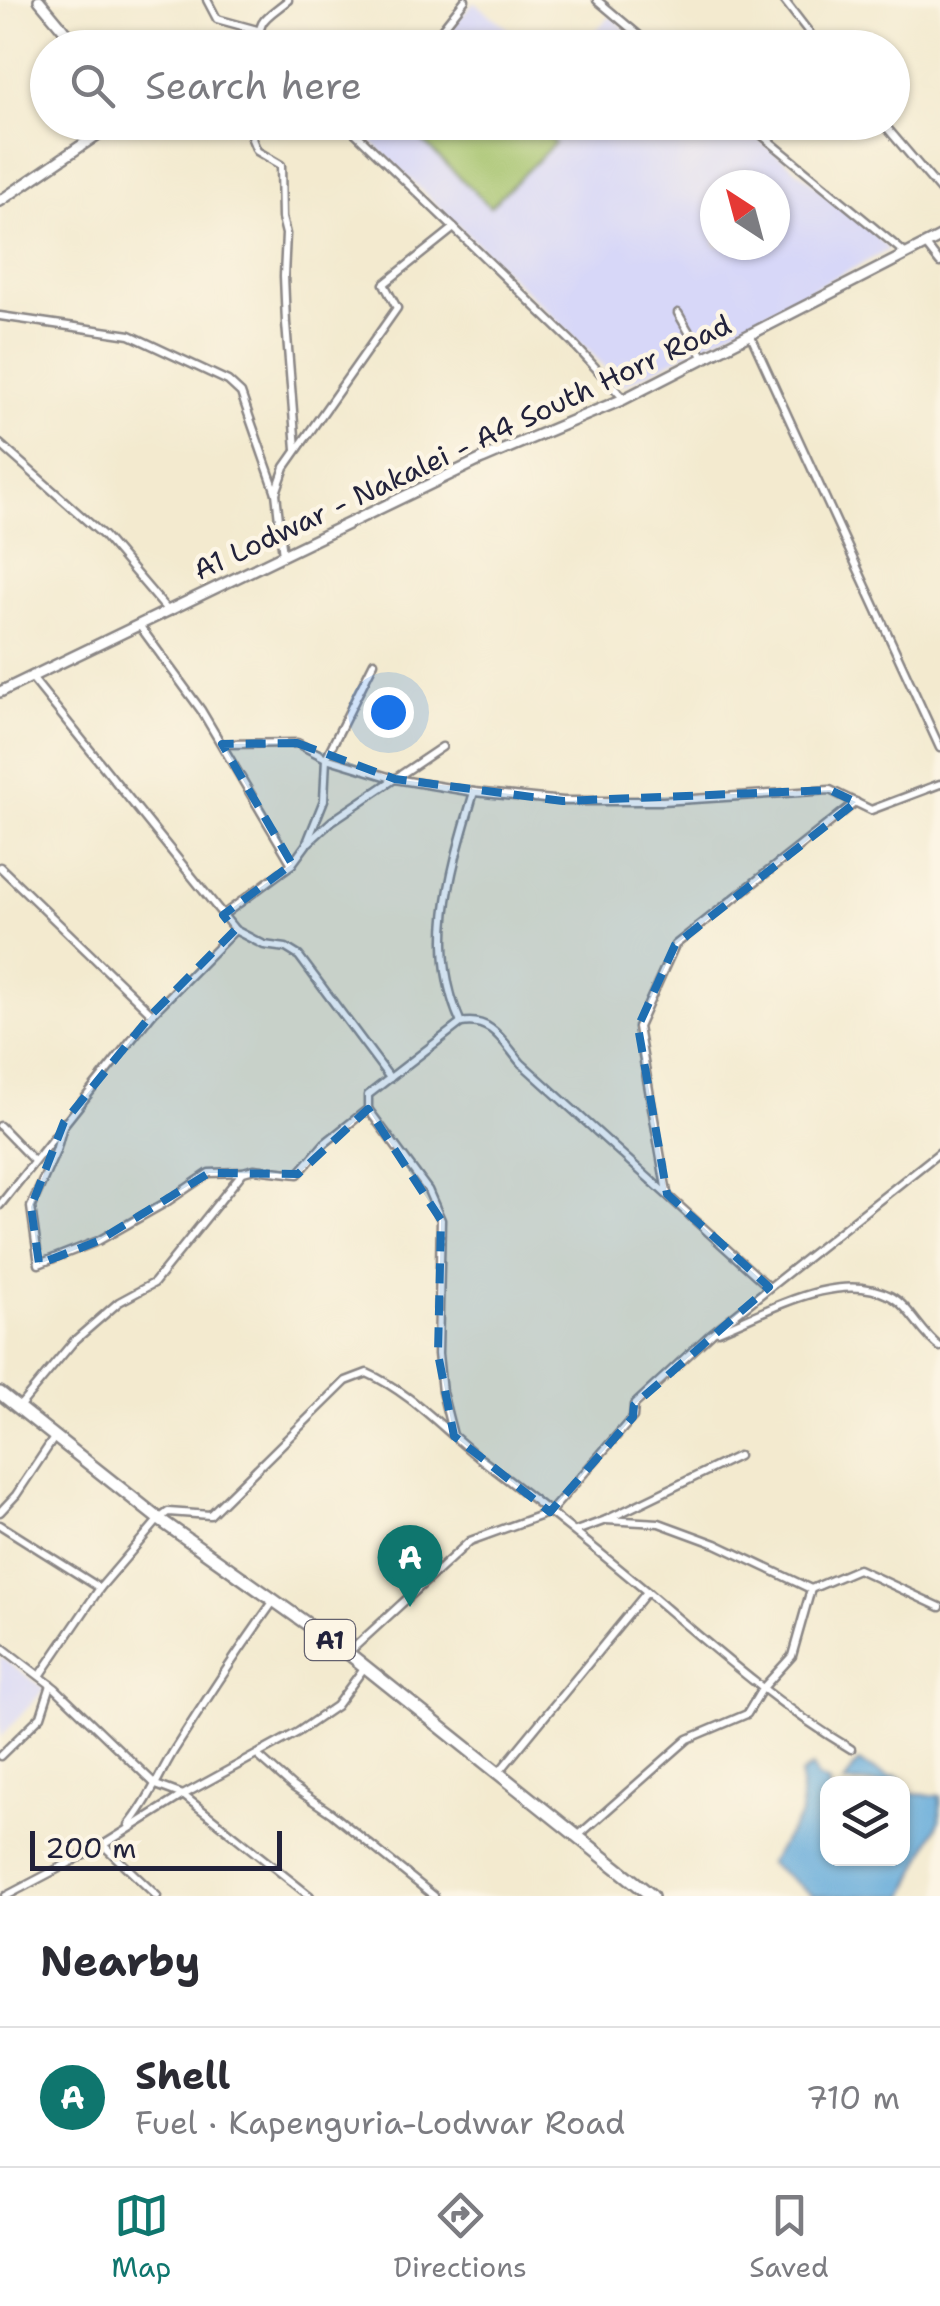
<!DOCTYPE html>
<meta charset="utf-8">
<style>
:root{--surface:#fff;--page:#f7f7f7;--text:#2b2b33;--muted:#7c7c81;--line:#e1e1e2;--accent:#0f766e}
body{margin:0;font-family:"Shantell Sans",sans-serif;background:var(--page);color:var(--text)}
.controls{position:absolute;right:30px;bottom:30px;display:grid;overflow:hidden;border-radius:20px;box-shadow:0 2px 8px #0004}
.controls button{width:90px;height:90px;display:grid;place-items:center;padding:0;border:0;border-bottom:2px solid var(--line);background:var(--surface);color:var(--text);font:50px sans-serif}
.compass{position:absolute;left:700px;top:170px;width:90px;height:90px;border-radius:50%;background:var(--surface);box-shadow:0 2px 8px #0004;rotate:324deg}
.scale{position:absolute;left:30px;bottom:25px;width:252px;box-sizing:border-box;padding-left:10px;border:5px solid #22223b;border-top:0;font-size:28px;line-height:35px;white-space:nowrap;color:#22223b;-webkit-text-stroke:8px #fcf5e5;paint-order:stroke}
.you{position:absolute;left:388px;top:712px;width:35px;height:35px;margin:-25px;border:8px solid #fff;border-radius:50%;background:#1a73e8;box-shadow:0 0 0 15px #1a73e833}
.badge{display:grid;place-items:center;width:65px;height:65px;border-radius:50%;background:var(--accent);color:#fff;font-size:32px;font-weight:700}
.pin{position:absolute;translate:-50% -82px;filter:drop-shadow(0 2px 5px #0008)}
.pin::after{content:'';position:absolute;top:52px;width:35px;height:30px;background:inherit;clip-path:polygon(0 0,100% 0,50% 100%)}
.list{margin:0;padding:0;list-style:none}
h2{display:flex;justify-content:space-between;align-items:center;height:130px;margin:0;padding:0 40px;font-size:42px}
h2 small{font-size:32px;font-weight:400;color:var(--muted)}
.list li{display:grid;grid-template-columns:65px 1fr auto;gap:30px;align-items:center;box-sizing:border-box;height:140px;padding:0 40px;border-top:2px solid var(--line)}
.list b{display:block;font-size:38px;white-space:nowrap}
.list p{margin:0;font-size:32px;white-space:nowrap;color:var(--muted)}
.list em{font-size:32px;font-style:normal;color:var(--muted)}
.icon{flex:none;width:55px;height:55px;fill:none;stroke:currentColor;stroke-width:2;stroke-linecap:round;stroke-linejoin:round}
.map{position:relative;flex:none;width:940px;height:1896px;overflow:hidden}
.search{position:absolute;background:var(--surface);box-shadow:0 2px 8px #0004;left:30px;right:30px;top:30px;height:110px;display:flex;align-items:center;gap:25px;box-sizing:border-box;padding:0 35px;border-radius:55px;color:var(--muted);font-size:38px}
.sheet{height:270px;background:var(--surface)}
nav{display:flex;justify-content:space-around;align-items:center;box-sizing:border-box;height:140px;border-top:2px solid var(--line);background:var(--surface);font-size:28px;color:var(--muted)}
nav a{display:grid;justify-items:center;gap:5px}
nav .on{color:var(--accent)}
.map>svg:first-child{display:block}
.built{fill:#d7d7f8;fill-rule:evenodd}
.green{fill:#a2c169;stroke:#627252;stroke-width:2.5}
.water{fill:#64aada;stroke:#43668a;stroke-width:2.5}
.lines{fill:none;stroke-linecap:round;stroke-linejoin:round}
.minor-casing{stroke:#8a8685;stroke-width:11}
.tertiary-casing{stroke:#8a8685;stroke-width:14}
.secondary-casing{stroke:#8a8685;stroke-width:14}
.trunk-casing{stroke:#8a8685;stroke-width:16}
.minor{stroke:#fff;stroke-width:6}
.tertiary{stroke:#fff;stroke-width:9}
.secondary{stroke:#fff;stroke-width:9}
.trunk{stroke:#fff;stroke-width:11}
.marked{fill:#1f6fb2;fill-opacity:0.2;stroke:#1f6fb2;stroke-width:8;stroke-dasharray:20 12;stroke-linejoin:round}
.labels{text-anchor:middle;stroke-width:9;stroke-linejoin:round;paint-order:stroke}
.shield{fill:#fcf5e5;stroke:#63616e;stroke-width:2.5}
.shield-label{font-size:25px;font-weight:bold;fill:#22223b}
.street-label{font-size:28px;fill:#22223b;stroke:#fcf5e5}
</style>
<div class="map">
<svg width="940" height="1896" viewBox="0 0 940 1896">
<rect width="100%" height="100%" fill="#fcf5e5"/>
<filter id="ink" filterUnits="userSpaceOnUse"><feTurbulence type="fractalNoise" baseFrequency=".01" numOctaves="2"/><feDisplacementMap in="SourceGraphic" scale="20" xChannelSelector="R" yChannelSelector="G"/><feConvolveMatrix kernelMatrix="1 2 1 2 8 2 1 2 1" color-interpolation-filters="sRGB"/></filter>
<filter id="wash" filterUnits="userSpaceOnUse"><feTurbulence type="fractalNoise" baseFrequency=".0048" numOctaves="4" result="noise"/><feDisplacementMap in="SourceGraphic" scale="40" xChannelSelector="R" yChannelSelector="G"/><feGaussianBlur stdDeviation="2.25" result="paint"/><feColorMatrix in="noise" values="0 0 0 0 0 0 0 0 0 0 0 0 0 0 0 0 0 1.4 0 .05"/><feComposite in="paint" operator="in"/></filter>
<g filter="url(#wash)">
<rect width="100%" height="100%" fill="#f3eacf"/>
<g class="built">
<path d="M474,2L532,47H433Z"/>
<path d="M611,16L649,48H576Z"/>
<path d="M366,122L740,123L872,232L889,250L624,385L359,130ZM715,185H775V245H715Z"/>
<path d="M0,1656L45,1689L0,1738Z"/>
</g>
<path class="green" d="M404,123H534L555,143L490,207Z"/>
<path class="water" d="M858,1762L892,1778L896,1776L904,1781L903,1788L914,1794L940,1796V1819L905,1896H814L769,1863L801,1815V1775L812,1767L818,1778L829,1783L828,1858H902V1784L844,1783Z"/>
</g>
<g filter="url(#ink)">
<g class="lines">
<g class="minor-casing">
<g id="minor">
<path d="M207,0L217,19L257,30"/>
<path d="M597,0L654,48"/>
<path d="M784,0L821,48"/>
<path d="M260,48C256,18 267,18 288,0"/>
<path d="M427,48L465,0"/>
<path d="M257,122L252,139L257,151L281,165L282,218L286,234L284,276L286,323L296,449"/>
<path d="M344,122L572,342L624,399"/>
<path d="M746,122L906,254"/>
<path d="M882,122L940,190"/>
<path d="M354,132L362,122"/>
<path d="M925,244L940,263"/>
<path d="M678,313L704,358"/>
<path d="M0,316L130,335L228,381L241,393L276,493"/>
<path d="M751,336L940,748"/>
<path d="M0,444L104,536L168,611"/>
<path d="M283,555L276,493L285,467L397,308L384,284L454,228"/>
<path d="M139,625L201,710L292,864L223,915"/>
<path d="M32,678L235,930L264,945L286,948L299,956L390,1078"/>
<path d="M222,744L297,743L326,758L395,779L474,792L563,801H663L830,790L871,810L940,784"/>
<path d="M309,842L332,821L442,747"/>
<path d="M292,864L306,845L324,800L326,758L374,662"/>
<path d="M0,867L152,1014L235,930"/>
<path d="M461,1023C426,946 452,868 474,792"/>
<path d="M368,1109L428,1190L441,1220L438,1354L442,1392L453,1435"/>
<path d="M64,1122L56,1151L31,1207L39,1264L98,1241L165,1203L209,1173L241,1172"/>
<path d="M0,1126L33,1160"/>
<path d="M667,1193L638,1027L675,945L856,802"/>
<path d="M0,1205L152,1014"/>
<path d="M718,1331C767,1312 838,1269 890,1296C910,1306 921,1334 940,1347"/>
<path d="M18,1408L74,1341L119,1302L154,1283L243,1172L254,1169L298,1174L325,1143L368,1109V1095L461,1023C492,1017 503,1042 521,1063L769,1287"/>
<path d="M0,1512L16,1495L54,1438"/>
<path d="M606,1520L659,1523L716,1544L811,1589"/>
<path d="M0,1525L100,1588"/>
<path d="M576,1531L606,1520L738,1456"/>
<path d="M811,1589L858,1569L940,1607"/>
<path d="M0,1646L55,1688L156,1785L183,1795L310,1896"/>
<path d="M348,1653L470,1541L550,1512L633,1417L634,1405L712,1333L940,1152"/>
<path d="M40,1676L100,1588L159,1519L168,1512L210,1515L346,1381L367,1373C410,1392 441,1427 477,1456C534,1499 590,1544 645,1590C711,1646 775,1704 851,1749"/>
<path d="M257,1755L293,1787L331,1813L434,1896"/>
<path d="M0,1756L41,1716L51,1685"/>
<path d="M500,1771L647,1592"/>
<path d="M129,1825C148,1802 158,1777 173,1752C205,1701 238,1651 273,1602"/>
<path d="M579,1835L688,1739L747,1714L762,1689L792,1656L811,1589"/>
<path d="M103,1845L157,1896"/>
<path d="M6,1896L103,1845L183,1795L298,1732L336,1706L364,1668"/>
</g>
</g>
<g class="tertiary-casing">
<g id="tertiary">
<path d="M39,0L79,48"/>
<path d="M0,201L116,122"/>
</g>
</g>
<g class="secondary-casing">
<path id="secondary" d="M0,692L482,459L624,399L940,237"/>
</g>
<g class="trunk-casing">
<path id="trunk" d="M0,1393L159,1519L348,1653L652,1896"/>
</g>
<use href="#minor" class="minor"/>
<use href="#tertiary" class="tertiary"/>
<use href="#secondary" class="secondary"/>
<use href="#trunk" class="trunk"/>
</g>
</g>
<path class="marked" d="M297,743L395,779L563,801L830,790L856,802L675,945L638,1027L667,1194L769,1287L634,1405L633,1417L550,1512L454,1436L438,1354L441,1220L368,1109L298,1174L209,1173L98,1241L39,1264L31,1207L64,1122L152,1014L235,930L223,915L292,864L222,744Z"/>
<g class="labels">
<rect class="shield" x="305" y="1620" width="50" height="40" rx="8"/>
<g class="shield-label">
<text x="330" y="1649">A1</text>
</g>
<g class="street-label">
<text transform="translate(462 447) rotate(-25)" y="10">A1 Lodwar - Nakalei - A4 South Horr Road</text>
</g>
</g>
</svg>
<div class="controls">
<button><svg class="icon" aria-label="layers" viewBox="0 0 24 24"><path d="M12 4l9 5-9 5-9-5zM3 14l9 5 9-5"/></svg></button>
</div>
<svg class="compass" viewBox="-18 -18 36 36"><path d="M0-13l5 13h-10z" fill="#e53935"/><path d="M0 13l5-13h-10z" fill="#7c7c81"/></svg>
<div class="scale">200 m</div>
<div class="you"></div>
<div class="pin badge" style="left:410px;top:1607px">A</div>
<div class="search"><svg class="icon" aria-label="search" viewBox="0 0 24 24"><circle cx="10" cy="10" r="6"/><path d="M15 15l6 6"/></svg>Search here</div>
</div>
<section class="sheet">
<h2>Nearby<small></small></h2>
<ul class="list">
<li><span class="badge">A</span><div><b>Shell</b><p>Fuel · Kapenguria-Lodwar Road</p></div><em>710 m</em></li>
</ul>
</section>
<nav>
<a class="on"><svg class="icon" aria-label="map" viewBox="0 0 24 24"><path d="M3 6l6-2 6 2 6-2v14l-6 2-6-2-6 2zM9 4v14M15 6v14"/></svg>Map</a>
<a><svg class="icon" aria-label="directions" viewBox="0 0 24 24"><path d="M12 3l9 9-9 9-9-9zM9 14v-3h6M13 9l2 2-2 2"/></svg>Directions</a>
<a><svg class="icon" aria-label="saved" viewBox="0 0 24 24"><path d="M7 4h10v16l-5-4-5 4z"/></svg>Saved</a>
</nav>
